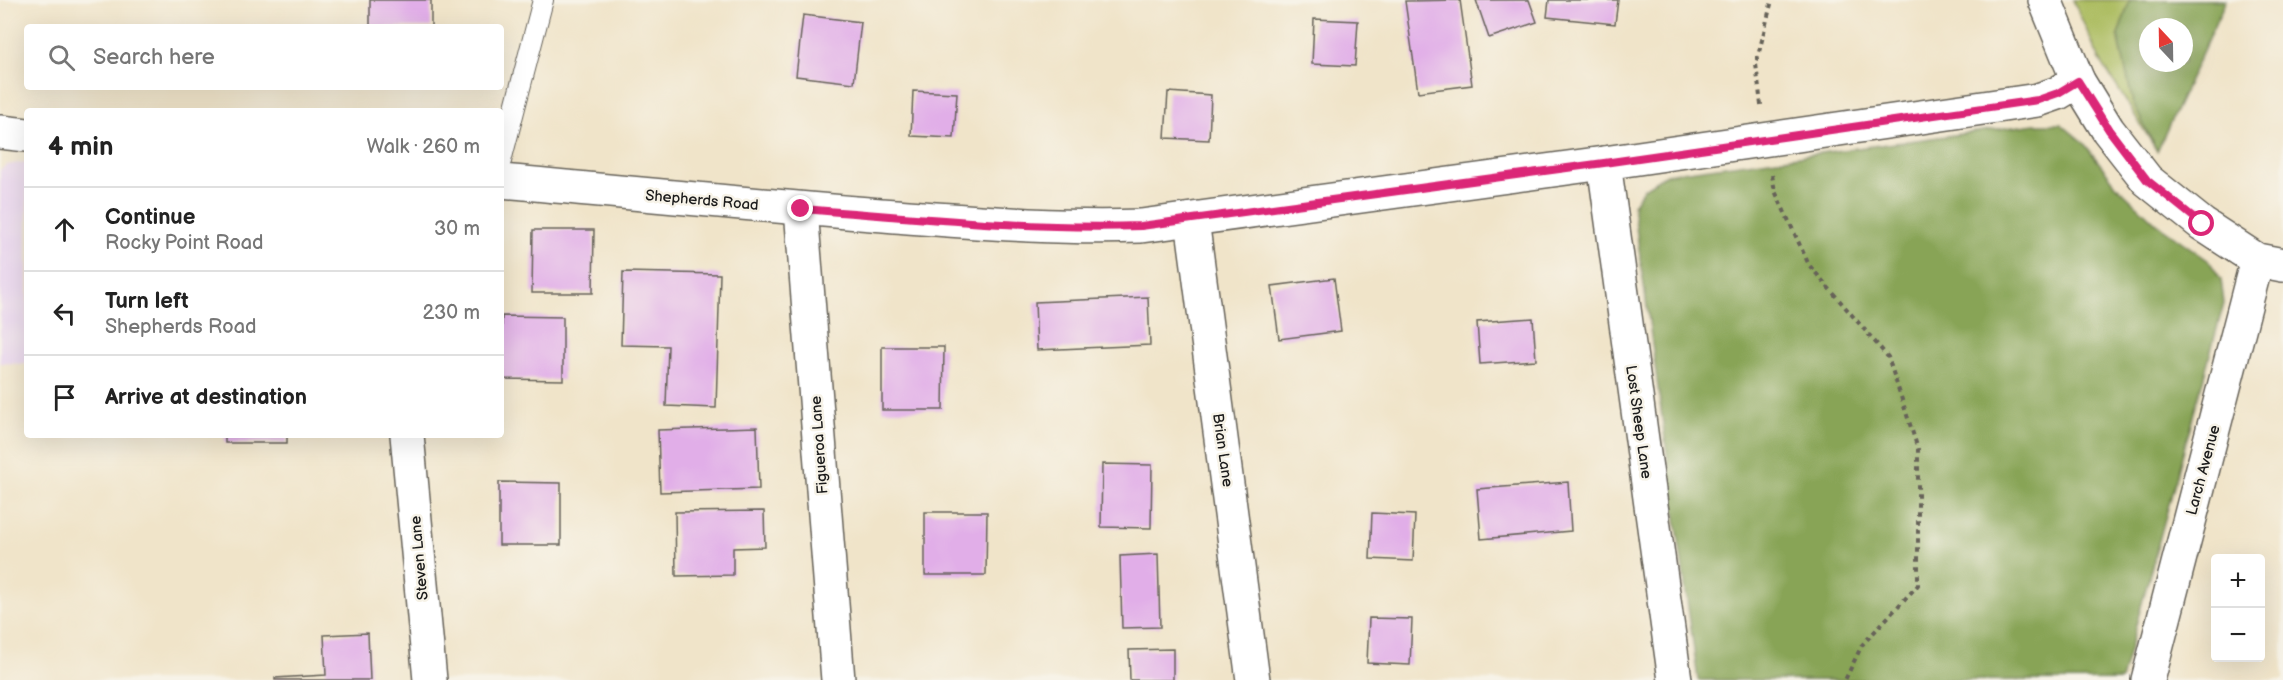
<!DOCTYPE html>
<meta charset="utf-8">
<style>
:root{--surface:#fff;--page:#f6f6f6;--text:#222;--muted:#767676;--line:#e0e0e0}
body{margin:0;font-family:"Balsamiq Sans",sans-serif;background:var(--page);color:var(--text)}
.controls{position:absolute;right:18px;bottom:18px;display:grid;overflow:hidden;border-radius:6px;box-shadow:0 6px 24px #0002}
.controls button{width:54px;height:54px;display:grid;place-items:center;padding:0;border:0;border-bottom:2px solid var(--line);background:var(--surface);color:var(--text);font:30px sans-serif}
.compass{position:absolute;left:2139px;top:18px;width:54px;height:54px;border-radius:50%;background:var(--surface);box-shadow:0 6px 24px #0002;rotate:338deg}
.stop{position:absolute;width:18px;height:18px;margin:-14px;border:4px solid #db2777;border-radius:50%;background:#fff}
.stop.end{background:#db2777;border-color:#fff;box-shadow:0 2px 6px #0008}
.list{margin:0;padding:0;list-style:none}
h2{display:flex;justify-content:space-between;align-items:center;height:78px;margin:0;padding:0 24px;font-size:26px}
h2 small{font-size:20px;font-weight:400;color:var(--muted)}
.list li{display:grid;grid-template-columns:39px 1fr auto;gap:18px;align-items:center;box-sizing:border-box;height:84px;padding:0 24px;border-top:2px solid var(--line)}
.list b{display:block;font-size:22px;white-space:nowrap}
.list p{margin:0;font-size:20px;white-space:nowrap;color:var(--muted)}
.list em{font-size:20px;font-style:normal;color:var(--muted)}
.icon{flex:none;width:33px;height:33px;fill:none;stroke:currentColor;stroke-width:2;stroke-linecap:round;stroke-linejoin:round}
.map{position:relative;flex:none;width:2283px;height:680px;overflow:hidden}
.search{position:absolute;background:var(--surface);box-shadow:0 6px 24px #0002;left:24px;top:24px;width:480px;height:66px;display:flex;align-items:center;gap:15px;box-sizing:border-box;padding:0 21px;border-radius:6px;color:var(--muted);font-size:22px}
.panel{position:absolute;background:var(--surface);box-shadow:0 6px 24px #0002;left:24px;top:108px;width:480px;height:330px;border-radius:6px}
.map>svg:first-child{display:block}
.built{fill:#e7d2ef}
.green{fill:#abbc5f;stroke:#646c3e;stroke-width:1.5}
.forest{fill:#88a456;stroke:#526039;stroke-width:1.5;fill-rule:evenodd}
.building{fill:#e1aee8}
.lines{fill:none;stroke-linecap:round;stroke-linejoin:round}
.service-casing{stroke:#666259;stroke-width:22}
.minor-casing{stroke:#666259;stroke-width:36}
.path{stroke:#666259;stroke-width:4;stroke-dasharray:4.5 4.5;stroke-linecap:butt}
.service{stroke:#fff;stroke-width:20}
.minor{stroke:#fff;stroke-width:33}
.route{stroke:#db2777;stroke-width:8}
.labels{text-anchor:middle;stroke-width:5;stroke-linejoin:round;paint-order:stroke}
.street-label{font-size:15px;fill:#1c1c1c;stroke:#f7f3e8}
</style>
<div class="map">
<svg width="2283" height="680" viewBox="0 0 2283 680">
<rect width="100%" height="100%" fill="#f7f3e8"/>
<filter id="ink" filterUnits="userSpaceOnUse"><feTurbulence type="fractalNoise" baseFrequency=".0167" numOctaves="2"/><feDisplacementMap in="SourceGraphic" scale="12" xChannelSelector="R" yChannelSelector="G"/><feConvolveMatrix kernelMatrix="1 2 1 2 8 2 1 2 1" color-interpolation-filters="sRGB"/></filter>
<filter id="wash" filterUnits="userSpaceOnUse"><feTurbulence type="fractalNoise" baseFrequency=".008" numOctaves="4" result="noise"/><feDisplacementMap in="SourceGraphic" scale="24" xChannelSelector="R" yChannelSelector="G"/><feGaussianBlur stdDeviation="1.35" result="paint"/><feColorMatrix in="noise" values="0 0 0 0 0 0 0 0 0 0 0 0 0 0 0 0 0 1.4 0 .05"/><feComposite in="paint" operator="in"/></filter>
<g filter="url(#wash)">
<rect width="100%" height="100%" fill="#f0e4c9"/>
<path class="built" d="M27,162V364L0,363V170L7,165Z"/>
<path class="green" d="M2073,0H2130L2118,35L2133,103L2157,151L2099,58Z"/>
<g class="forest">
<path d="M2130,0H2226L2157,151L2133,103L2118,35ZM2148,27H2184V63H2148Z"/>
<path d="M2035,124H2061L2084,143L2117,186L2157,224L2209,261L2221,279L2224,303L2121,680H1698L1633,205L1644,188L1666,174Z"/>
</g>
<g id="blocks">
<g class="building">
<rect x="370" y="0" width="61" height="27"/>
<path d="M1460,0L1472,85L1418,92L1405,1Z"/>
<path d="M1476,0H1529L1537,22L1489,38Z"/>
<path d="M1549,0H1618L1615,24L1547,17Z"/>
<path d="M803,15L861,22L854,83L796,76Z"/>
<path d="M1314,19L1358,21L1355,66L1312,64Z"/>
<path d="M913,91L957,93L954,138L911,136Z"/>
<path d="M1168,92L1211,95L1209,140L1165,138Z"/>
<path d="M533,230H594L593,293H532Z"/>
<path d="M623,272L720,274L716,408L666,406L668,346L621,345Z"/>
<path d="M1334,278L1341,331L1279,339L1272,286Z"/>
<path d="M1148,297L1150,345L1037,350L1035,302Z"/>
<path d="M502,316L563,317V380L502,379Z"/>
<path d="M1533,318L1536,360L1480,364L1477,322Z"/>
<path d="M882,347H944L943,410H882Z"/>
<path d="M757,427L759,489L660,492L658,430Z"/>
<rect x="225" y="435" width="62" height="8"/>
<path d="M1102,464L1152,465L1151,528L1101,527Z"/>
<path d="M499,482L561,483V545H499Z"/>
<path d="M1568,482L1571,531L1481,539L1477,489Z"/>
<path d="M764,511L765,547L733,548V575L676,576L675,512Z"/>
<path d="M925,512H987L986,575H925Z"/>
<path d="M1372,513L1415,515L1413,561L1370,559Z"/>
<path d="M1158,554L1160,627L1122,628L1120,556Z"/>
<path d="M1369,618L1412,619L1410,665L1367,663Z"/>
<path d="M368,633L370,680H275V678L326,675L324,635Z"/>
<path d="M1173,649V680H1130L1129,650Z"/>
</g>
</g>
</g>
<g filter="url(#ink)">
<use href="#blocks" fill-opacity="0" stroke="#666259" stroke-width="1.5"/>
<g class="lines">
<g class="service-casing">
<path id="service" d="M501,161L543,0"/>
</g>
<g class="minor-casing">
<g id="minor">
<path d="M2045,0L2078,81L2108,130L2147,180L2202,224L2257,260L2283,265"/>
<path d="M0,132L27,135"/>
<path d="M1604,163L1675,680"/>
<path d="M501,181C632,193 764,206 895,216C977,222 1058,229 1141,226L1604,163L2038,100L2058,93L2078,81"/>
<path d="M801,209L838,680"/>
<path d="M1192,220L1253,680"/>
<path d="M407,435L430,680"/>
<path d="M2148,680L2257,260"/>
</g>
</g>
<g class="path">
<path d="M1761,105L1756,64L1772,0"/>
<path d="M1772,175L1775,191L1809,265L1888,357L1918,449V585L1862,645L1845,680"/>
</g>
<use href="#service" class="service"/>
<use href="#minor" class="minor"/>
</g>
</g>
<g class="lines" filter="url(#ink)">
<path class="route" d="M801,209C914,217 1027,230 1141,226L1604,163L2038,100L2058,93L2078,81L2109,130L2147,180L2202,224"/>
</g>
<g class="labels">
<g class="street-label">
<text transform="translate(702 200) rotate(5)" y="5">Shepherds Road</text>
<text transform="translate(1639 422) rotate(82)" y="5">Lost Sheep Lane</text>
<text transform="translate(819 445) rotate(-94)" y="5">Figueroa Lane</text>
<text transform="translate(1223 450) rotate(82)" y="5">Brian Lane</text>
<text transform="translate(2203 470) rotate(-75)" y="5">Larch Avenue</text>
<text transform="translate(419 558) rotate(-95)" y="5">Steven Lane</text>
</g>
</g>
</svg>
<div class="controls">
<button>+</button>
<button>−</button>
</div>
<svg class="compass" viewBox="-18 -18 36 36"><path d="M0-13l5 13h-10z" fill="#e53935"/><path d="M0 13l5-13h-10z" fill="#767676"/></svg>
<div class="stop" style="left:2202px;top:224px"></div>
<div class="stop end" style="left:801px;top:209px"></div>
<div class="search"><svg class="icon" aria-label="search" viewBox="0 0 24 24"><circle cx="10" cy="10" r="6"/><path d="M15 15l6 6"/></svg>Search here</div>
<section class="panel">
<h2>4 min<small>Walk · 260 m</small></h2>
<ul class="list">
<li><svg class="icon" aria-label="ahead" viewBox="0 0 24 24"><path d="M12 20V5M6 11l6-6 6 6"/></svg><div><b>Continue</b><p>Rocky Point Road</p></div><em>30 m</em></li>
<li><svg class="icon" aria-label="left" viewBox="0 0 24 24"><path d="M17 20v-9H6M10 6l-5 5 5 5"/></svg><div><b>Turn left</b><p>Shepherds Road</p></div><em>230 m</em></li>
<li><svg class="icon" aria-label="arrive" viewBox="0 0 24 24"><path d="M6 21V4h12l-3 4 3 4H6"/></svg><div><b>Arrive at destination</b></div></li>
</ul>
</section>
</div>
